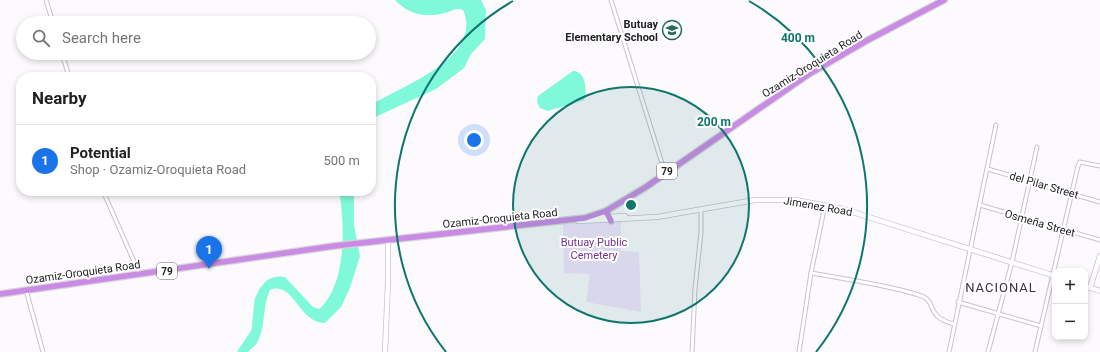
<!DOCTYPE html>
<meta charset="utf-8">
<style>
:root{--surface:#fff;--page:#f6f6f6;--text:#222;--muted:#767676;--line:#e0e0e0;--accent:#1a73e8}
body{margin:0;font-family:Roboto,sans-serif;background:var(--page);color:var(--text)}
.controls{position:absolute;right:12px;bottom:12px;display:grid;overflow:hidden;border-radius:8px;box-shadow:0 2px 6px #0003}
.controls button{width:36px;height:36px;display:grid;place-items:center;padding:0;border:0;border-bottom:1px solid var(--line);background:var(--surface);color:var(--text);font:20px sans-serif}
.you{position:absolute;left:474px;top:140px;width:14px;height:14px;margin:-10px;border:3px solid #fff;border-radius:50%;background:#1a73e8;box-shadow:0 0 0 6px #1a73e833}
.badge{display:grid;place-items:center;width:26px;height:26px;border-radius:50%;background:var(--accent);color:#fff;font-size:13px;font-weight:700}
.pin{position:absolute;translate:-50% -33px;filter:drop-shadow(0 1px 2px #0008)}
.pin::after{content:'';position:absolute;top:21px;width:14px;height:12px;background:inherit;clip-path:polygon(0 0,100% 0,50% 100%)}
.list{margin:0;padding:0;list-style:none}
h2{display:flex;justify-content:space-between;align-items:center;height:52px;margin:0;padding:0 16px;font-size:17px}
h2 small{font-size:13px;font-weight:400;color:var(--muted)}
.list li{display:grid;grid-template-columns:26px 1fr auto;gap:12px;align-items:center;box-sizing:border-box;height:72px;padding:0 16px;border-top:1px solid var(--line)}
.list b{display:block;font-size:15px;white-space:nowrap}
.list p{margin:0;font-size:13px;white-space:nowrap;color:var(--muted)}
.list em{font-size:13px;font-style:normal;color:var(--muted)}
.icon{flex:none;width:22px;height:22px;fill:none;stroke:currentColor;stroke-width:2;stroke-linecap:round;stroke-linejoin:round}
.map{position:relative;flex:none;width:1100px;height:352px;overflow:hidden}
.search{position:absolute;background:var(--surface);box-shadow:0 2px 6px #0003;left:16px;top:16px;width:360px;height:44px;display:flex;align-items:center;gap:10px;box-sizing:border-box;padding:0 14px;border-radius:22px;color:var(--muted);font-size:15px}
.panel{position:absolute;background:var(--surface);box-shadow:0 2px 6px #0003;left:16px;top:72px;width:360px;height:124px;border-radius:16px}
.map>svg:first-child{display:block}
.green{fill:#f5e5fd}
.water{fill:#7ff9da}
.lines{fill:none;stroke-linecap:round;stroke-linejoin:round}
.river{stroke:#7ff9da;stroke-width:7}
.street-casing{stroke:#cbbfd0;stroke-width:5}
.secondary-casing{stroke:#cbbfd0;stroke-width:6}
.highway-casing{stroke:#d8d7d8;stroke-width:8}
.street{stroke:#fff;stroke-width:3}
.secondary{stroke:#fff;stroke-width:4.5}
.highway{stroke:#ca8be5;stroke-width:5.5}
.ring{fill:none;stroke:#0f766e;stroke-width:2}
.labels{text-anchor:middle;stroke-width:4;stroke-linejoin:round;paint-order:stroke}
.shield{fill:#fff;stroke:#666468;stroke-width:1}
.shield-label{font-size:10px;font-weight:bold;fill:#252127}
.poi-label{font-size:11px;font-weight:bold;fill:#252127;stroke:#fff;text-anchor:end}
.street-label{font-size:11px;fill:#252127;stroke:#fff}
.park-label{font-size:11px;fill:#73348c;stroke:#fff}
.quarter-label{font-size:13px;letter-spacing:1px;fill:#3a313f;stroke:#fff}
.centre{fill:#0f766e;stroke:#fff;stroke-width:2}
.ring-label{font-size:12px;text-anchor:middle;font-weight:bold;fill:#0f766e;stroke:#fff;stroke-width:4;stroke-linejoin:round;paint-order:stroke}
</style>
<div class="map">
<svg width="1100" height="352" viewBox="0 0 1100 352">
<rect width="100%" height="100%" fill="#fdfafe"/>
<path class="green" d="M563,222H621V251L639,252L641,312L586,302L590,274L564,273Z"/>
<g class="water">
<path d="M395,0H481L486,10L485,39L471,54L464,68L436,89L371,119V105C401,86 484,58 463,10C456,7 452,11 445,13C426,18 409,15 395,0Z"/>
<path d="M573,71C585,70 588,91 584,100L548,111L540,108L537,102L538,96Z"/>
<path d="M339,191H354V225L360,256L350,288L341,307L325,323C298,323 294,280 270,290C262,307 266,327 257,343C255,346 251,349 248,352H243L256,333L261,288C265,279 275,275 285,277L313,307L319,309C347,285 345,224 339,191Z"/>
</g>
<g class="lines">
<path class="river" d="M241,352L255,331L258,300L263,290"/>
<g class="street-casing">
<g id="street">
<path d="M46,0L53,23"/>
<path d="M611,0L665,173"/>
<path d="M62,53L69,77"/>
<path d="M988,169L1100,202"/>
<path d="M103,191L140,275"/>
<path d="M980,205L1100,240"/>
<path d="M811,273C841,278 871,283 901,290C909,292 917,294 924,297C936,303 926,317 954,324"/>
<path d="M26,290L43,352"/>
<path d="M958,302L1041,326"/>
<path d="M692,352L695,289L701,232V209"/>
<path d="M799,352L811,273L825,205"/>
<path d="M949,352L996,125"/>
<path d="M988,352L1012,262L1037,147"/>
<path d="M1035,352L1078,166L1080,162L1100,166"/>
</g>
</g>
<g class="secondary-casing">
<g id="secondary">
<path d="M589,218L625,216"/>
<path d="M578,221L657,217L755,200H795L843,209L1055,276"/>
<path d="M1085,286L1100,291"/>
<path d="M1090,288L1100,256"/>
<path d="M385,352L388,282V241"/>
</g>
</g>
<g class="highway-casing">
<g id="highway">
<path d="M606,211L611,221"/>
<path d="M0,294L334,246L585,218L606,211L646,187L809,74L866,41L944,0"/>
</g>
</g>
<use href="#street" class="street"/>
<use href="#secondary" class="secondary"/>
<use href="#highway" class="highway"/>
</g>
<circle cx="631" cy="205" r="118" fill="#0f766e" fill-opacity=".12"/>
<g class="ring">
<circle cx="631" cy="205" r="118"/>
<path d="M446 352A236 236 0 0 1 513 1M749 1A236 236 0 0 1 816 352"/>
</g>
<defs>
<g id="school-ring" transform="scale(1)"><circle r="9.5" fill="#fff" stroke="#266959" stroke-width="1.5"/><path d="M0-5L7-2L0 1L-7-2ZM-4 1L0 2.5L4 1V4Q0 6-4 4Z" fill="#266959"/></g>
</defs>
<g fill-rule="evenodd">
<use href="#school-ring" x="672" y="30"/>
</g>
<g class="labels">
<g class="shield">
<rect x="657" y="163" width="20" height="16" rx="3"/>
<rect x="157" y="263" width="20" height="16" rx="3"/>
</g>
<g class="shield-label">
<text x="667" y="175">79</text>
<text x="167" y="275">79</text>
</g>
<g class="poi-label">
<text x="658" y="28">Butuay<tspan x="658" dy="13">Elementary School</tspan></text>
</g>
<g class="street-label">
<text transform="translate(812 64) rotate(-32)" y="4">Ozamiz-Oroquieta Road</text>
<text transform="translate(1044 185) rotate(16)" y="4">del Pilar Street</text>
<text transform="translate(818 206) rotate(10)" y="4">Jimenez Road</text>
<text transform="translate(500 218) rotate(-6)" y="4">Ozamiz-Oroquieta Road</text>
<text transform="translate(1040 223) rotate(16)" y="4">Osmeña Street</text>
<text transform="translate(83 272) rotate(-8)" y="4">Ozamiz-Oroquieta Road</text>
</g>
<g class="park-label">
<text x="594" y="246">Butuay Public<tspan x="594" dy="13">Cemetery</tspan></text>
</g>
<g class="quarter-label">
<text x="1001" y="292">NACIONAL</text>
</g>
</g>
<circle cx="631" cy="205" r="6" class="centre"/>
<g class="ring-label">
<text x="798" y="42">400 m</text>
<text x="714" y="126">200 m</text>
</g>
</svg>
<div class="controls">
<button>+</button>
<button>−</button>
</div>
<div class="you"></div>
<div class="pin badge" style="left:209px;top:269px">1</div>
<div class="search"><svg class="icon" aria-label="search" viewBox="0 0 24 24"><circle cx="10" cy="10" r="6"/><path d="M15 15l6 6"/></svg>Search here</div>
<section class="panel">
<h2>Nearby<small></small></h2>
<ul class="list">
<li><span class="badge">1</span><div><b>Potential</b><p>Shop · Ozamiz-Oroquieta Road</p></div><em>500 m</em></li>
</ul>
</section>
</div>
